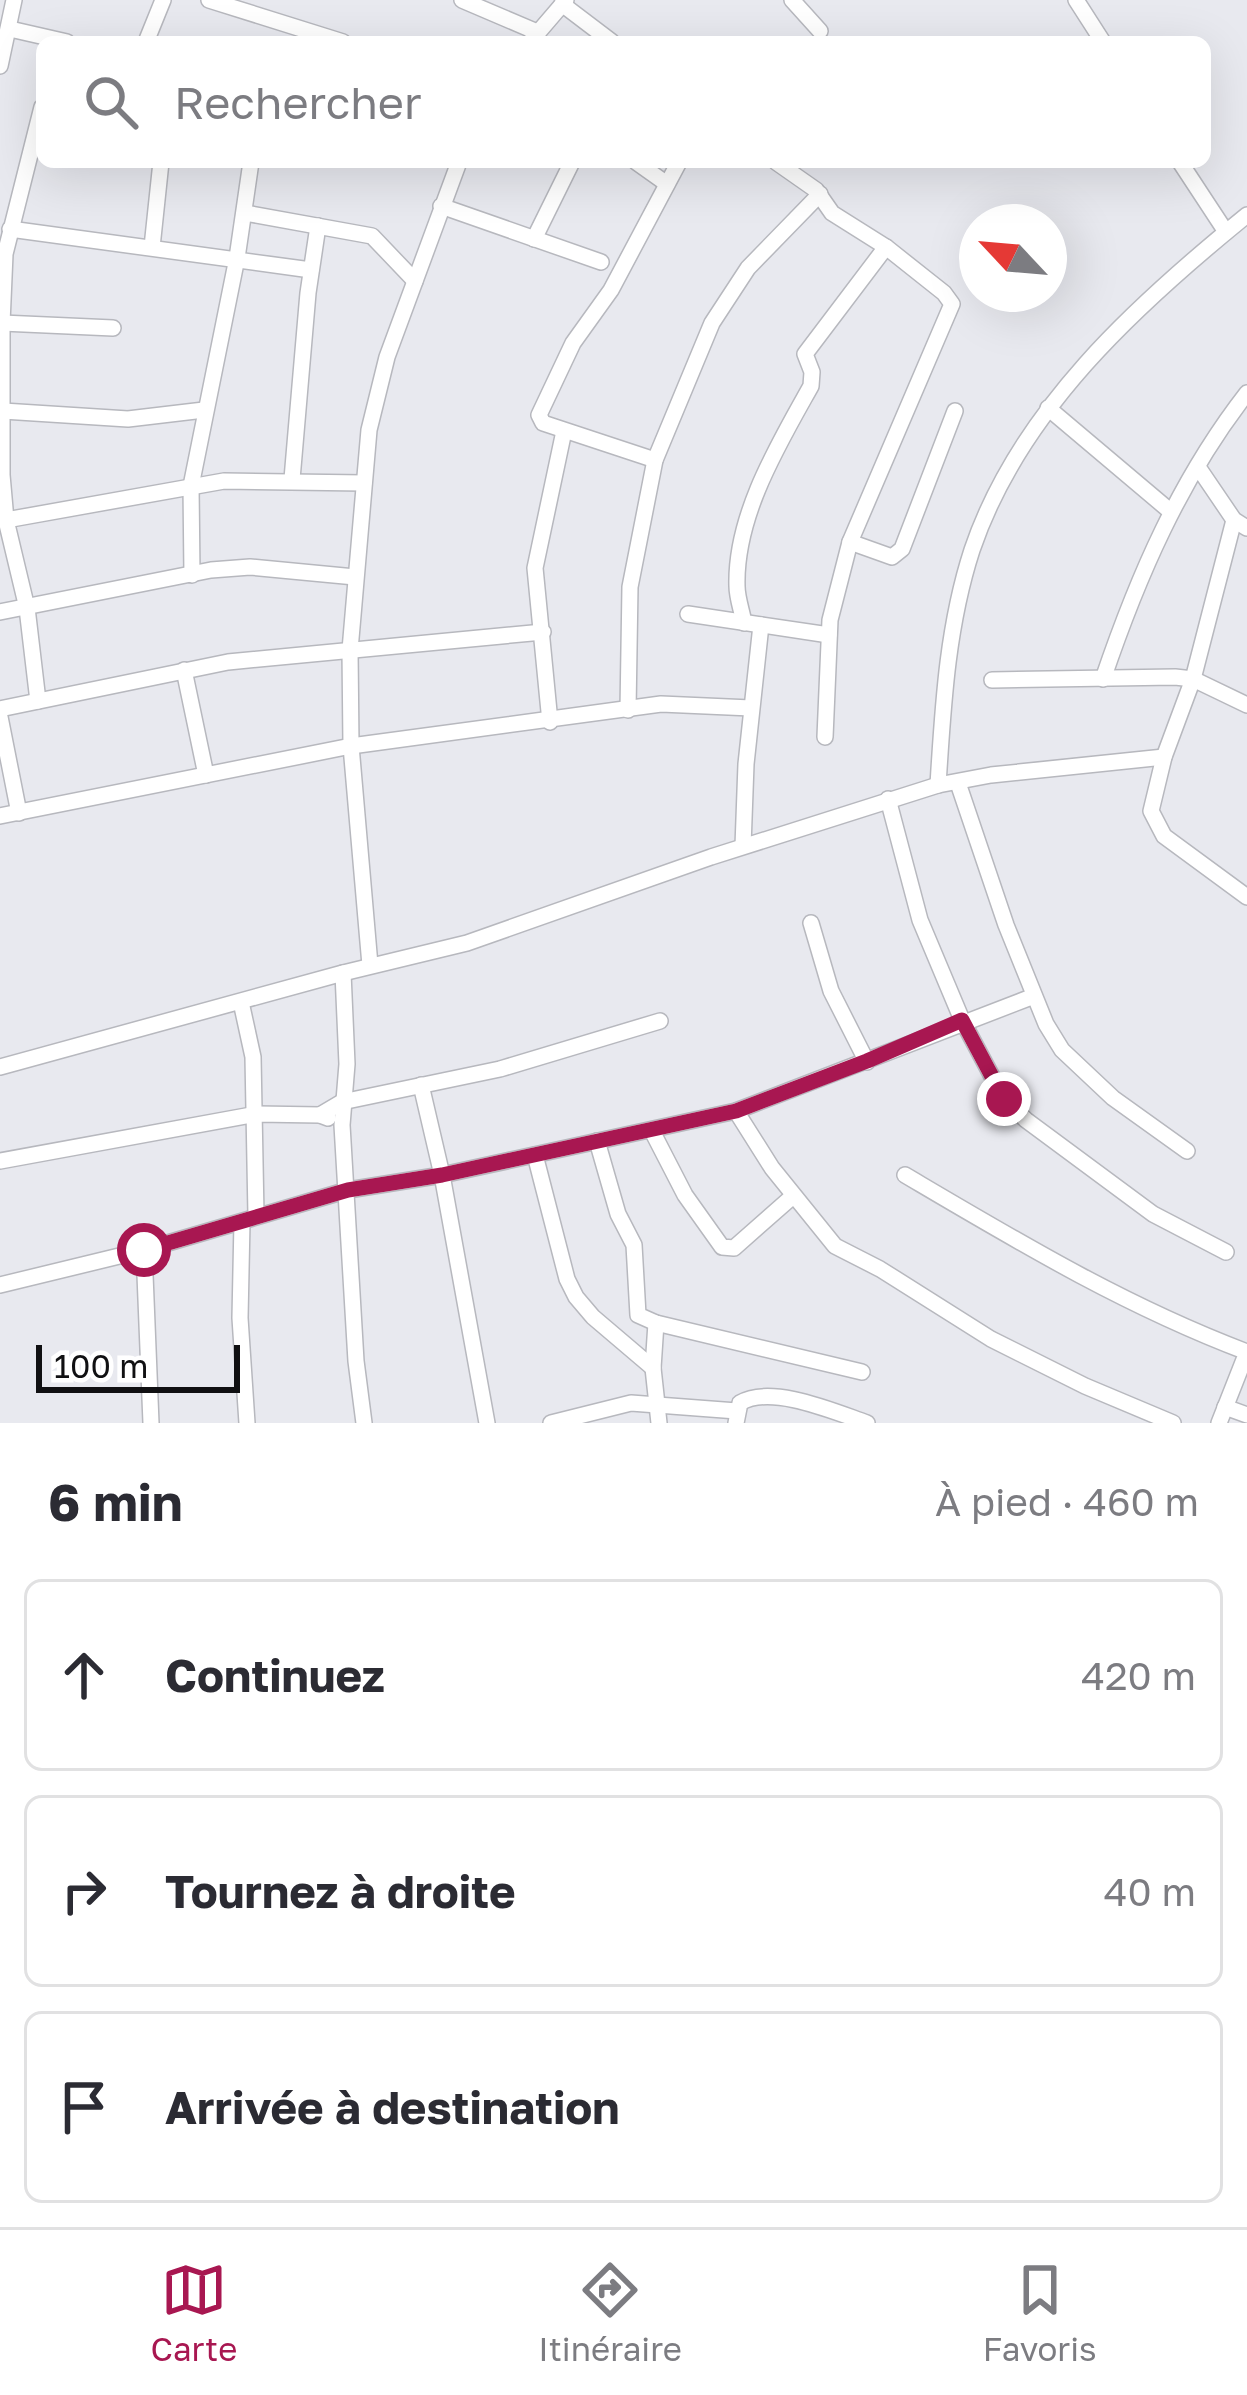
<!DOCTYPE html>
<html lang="fr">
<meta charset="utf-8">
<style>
:root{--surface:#fff;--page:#f7f7f7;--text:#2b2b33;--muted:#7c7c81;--line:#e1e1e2;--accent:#a81751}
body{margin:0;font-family:"Golos Text",sans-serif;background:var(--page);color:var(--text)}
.compass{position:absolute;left:959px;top:204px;width:108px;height:108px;border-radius:50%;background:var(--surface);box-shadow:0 12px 48px #0002;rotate:296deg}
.scale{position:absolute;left:36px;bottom:30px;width:204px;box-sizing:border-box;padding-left:12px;border:6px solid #101012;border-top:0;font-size:33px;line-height:42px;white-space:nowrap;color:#101012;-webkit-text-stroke:9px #fff;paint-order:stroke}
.stop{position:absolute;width:36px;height:36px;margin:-27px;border:9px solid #a81751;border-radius:50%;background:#fff}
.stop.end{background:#a81751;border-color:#fff;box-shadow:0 3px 12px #0008}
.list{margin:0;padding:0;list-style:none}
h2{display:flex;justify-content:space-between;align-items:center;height:156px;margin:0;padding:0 48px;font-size:51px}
h2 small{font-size:39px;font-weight:400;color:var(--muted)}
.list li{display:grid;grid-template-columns:78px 1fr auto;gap:36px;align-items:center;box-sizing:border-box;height:192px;margin:0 24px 24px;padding:0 24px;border:3px solid var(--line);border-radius:18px}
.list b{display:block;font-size:45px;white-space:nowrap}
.list em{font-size:39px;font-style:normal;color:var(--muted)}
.icon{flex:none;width:66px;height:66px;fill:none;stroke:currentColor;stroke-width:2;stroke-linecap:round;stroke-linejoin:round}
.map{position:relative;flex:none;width:1247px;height:1423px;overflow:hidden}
.search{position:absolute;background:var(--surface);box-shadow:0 12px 48px #0002;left:36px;right:36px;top:36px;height:132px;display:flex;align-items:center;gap:30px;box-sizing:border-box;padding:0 42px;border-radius:18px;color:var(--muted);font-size:45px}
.sheet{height:804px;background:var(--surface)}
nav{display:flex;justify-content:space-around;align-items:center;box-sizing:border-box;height:168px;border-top:3px solid var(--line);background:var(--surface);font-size:33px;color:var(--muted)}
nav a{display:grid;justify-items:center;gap:6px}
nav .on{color:var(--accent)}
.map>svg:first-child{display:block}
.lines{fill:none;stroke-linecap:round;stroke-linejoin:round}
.street-casing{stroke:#b7b8be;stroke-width:18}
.street{stroke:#fff;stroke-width:15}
.route{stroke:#a81751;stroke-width:15}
</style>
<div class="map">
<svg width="1247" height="1423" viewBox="0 0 1247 1423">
<rect width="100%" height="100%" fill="#e8e9ef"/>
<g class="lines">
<g class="street-casing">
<g id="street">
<path d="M209,0L343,42"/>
<path d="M462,0L537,32"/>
<path d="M792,0L820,31"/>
<path d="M1076,0L1103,42"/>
<path d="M562,4L612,42"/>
<path d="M10,29L67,42"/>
<path d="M146,42L163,0"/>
<path d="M530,42L566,0"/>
<path d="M0,66L14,0"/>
<path d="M636,162L667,184"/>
<path d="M776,162L816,190L832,213L886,247L944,293L952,304L850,542L830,620L825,737"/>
<path d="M1180,162L1226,232"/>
<path d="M441,206L601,262"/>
<path d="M245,213L372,236L415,281"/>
<path d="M10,229L311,270"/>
<path d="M534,239L572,162"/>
<path d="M152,247L161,162"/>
<path d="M2,323L113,328"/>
<path d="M1048,408L1170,511"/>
<path d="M3,411L128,419L204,410"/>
<path d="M655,460L543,423L539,415L573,343L611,290L679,162"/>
<path d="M1198,467L1234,520L1247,528"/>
<path d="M292,479L308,293L318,226"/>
<path d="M6,520L224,481L364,483"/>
<path d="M1234,520L1193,679L1164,757L1151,811L1164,836L1247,897"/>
<path d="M850,542L892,557L902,549L955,411"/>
<path d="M192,575L191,486L237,258L251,162"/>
<path d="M0,612L211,570L250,567L355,577"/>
<path d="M688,614L829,635"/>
<path d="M744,623C742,611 737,598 737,586C735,516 778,445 811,386L812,372L805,354L886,247"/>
<path d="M184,670L206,775"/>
<path d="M1103,679C1138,576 1180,479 1247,393"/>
<path d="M992,680L1175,677L1193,679L1247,705"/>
<path d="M38,701L27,608L6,520L2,475V323L5,254L42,107"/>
<path d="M0,709L228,662L543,632"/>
<path d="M628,710L630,587L655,460L712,323L748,268L820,194"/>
<path d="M0,717L19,813"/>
<path d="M550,722L535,568L564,431"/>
<path d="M958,783L1006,925L1046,1024L1062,1050L1113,1098L1187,1151"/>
<path d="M938,785C943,706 947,627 972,550C1019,411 1136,305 1247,215"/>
<path d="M888,799L920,920L962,1020L1004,1099L1026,1120L1153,1214L1226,1252"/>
<path d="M0,816L351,746L661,704L751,708"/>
<path d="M743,846L746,764L761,625"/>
<path d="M811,923L831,991L867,1062"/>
<path d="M370,965L351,746L350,650L369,430L387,357L459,162"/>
<path d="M343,973L347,1064L342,1125L356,1361L364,1423"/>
<path d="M241,1002L253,1057L256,1216"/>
<path d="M0,1067L343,973L467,943L711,857L938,785L991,775L1164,757"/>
<path d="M421,1085L442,1175L487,1423"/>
<path d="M736,1111L772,1168L835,1246L880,1269L991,1339L1085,1386L1173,1423"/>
<path d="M320,1115L342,1102L500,1069L660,1021"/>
<path d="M652,1131L685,1195L722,1247L734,1248L793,1196"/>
<path d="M597,1141L618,1214L634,1245L638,1315L656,1323L862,1372"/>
<path d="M535,1155L567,1279L576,1297L593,1317L653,1368"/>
<path d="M0,1161L257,1114L320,1115L328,1118"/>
<path d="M905,1175C1017,1241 1125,1306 1247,1352L1219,1423"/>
<path d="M242,1222L240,1318L247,1423"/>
<path d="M144,1250L151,1423"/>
<path d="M0,1285L144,1250L348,1190L442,1175L736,1111L1034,996"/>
<path d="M656,1323L653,1368L659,1423"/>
<path d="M1225,1407L1247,1415"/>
<path d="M551,1423L631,1403L737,1411"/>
<path d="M736,1423L740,1403C771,1384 835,1412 867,1423"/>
</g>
</g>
<use href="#street" class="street"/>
</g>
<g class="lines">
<path class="route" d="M144,1250L348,1190L442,1175L736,1111L867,1061L962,1020L1004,1099"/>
</g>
</svg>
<svg class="compass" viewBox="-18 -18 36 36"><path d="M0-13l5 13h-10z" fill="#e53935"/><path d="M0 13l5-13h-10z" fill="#7c7c81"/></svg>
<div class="scale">100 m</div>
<div class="stop" style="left:144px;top:1250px"></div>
<div class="stop end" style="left:1004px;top:1099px"></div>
<div class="search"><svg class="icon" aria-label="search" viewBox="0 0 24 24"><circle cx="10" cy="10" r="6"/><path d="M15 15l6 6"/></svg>Rechercher</div>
</div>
<section class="sheet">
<h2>6 min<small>À pied · 460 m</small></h2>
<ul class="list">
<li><svg class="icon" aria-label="ahead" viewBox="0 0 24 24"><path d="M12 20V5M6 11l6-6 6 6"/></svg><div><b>Continuez</b></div><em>420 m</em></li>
<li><svg class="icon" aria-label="right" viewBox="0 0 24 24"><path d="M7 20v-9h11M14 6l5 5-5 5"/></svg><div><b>Tournez à droite</b></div><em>40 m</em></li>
<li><svg class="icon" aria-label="arrive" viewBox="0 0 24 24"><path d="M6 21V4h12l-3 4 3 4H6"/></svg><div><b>Arrivée à destination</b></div></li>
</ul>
</section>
<nav>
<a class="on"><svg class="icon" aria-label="map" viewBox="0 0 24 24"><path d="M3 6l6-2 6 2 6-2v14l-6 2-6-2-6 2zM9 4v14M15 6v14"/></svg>Carte</a>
<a><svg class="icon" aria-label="directions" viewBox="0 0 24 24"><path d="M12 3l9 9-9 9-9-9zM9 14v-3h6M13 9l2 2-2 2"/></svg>Itinéraire</a>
<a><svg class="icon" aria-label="saved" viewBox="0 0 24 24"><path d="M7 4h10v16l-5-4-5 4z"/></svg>Favoris</a>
</nav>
